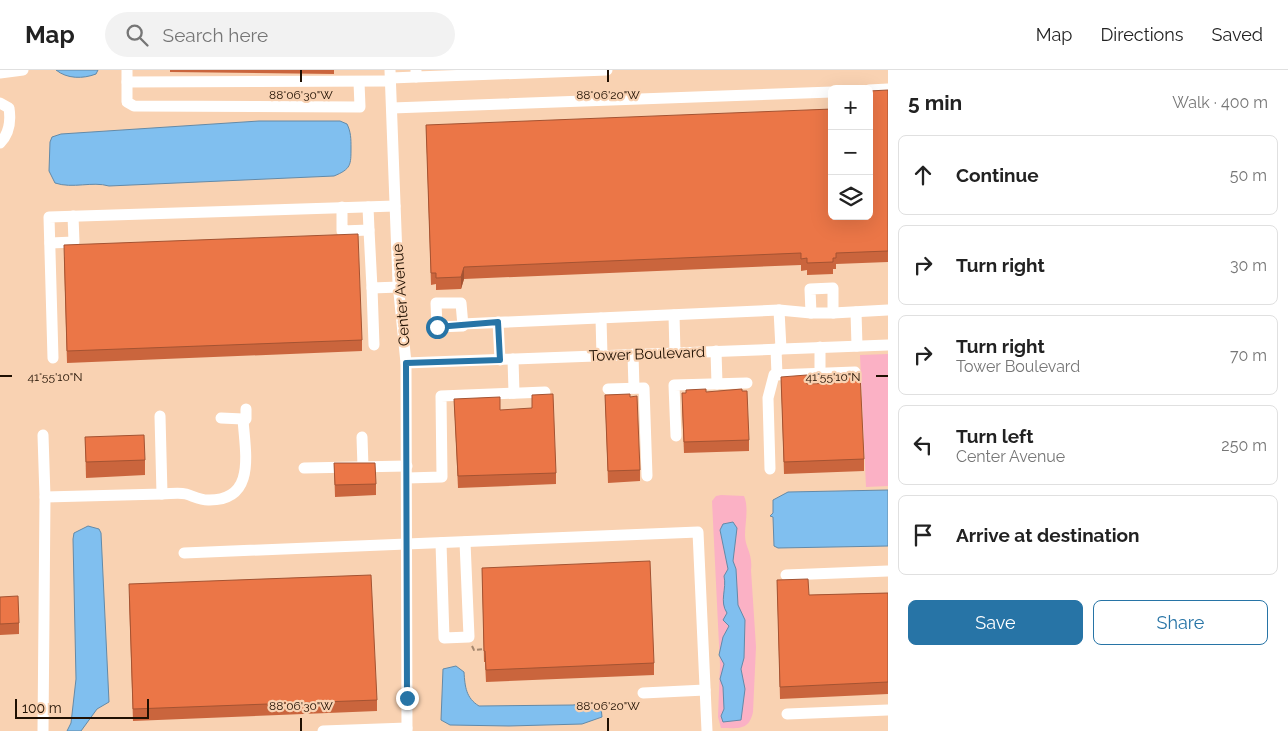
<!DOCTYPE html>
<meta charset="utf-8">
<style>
:root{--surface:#fff;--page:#f2f2f2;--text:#222;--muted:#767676;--line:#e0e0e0;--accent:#2774a6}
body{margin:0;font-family:Raleway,sans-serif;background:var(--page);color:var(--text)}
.controls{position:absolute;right:15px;top:15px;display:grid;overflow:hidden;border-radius:8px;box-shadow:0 5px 20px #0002}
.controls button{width:45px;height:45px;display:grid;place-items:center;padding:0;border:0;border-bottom:1px solid var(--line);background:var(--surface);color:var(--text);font:25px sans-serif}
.scale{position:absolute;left:15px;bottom:12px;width:134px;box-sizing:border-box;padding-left:5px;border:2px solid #201002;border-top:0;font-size:14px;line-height:18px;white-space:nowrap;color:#201002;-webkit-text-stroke:4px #f9d2b2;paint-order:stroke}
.stop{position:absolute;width:15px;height:15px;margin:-11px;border:4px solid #2774a6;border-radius:50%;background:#fff}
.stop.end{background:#2774a6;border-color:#fff;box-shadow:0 1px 5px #0008}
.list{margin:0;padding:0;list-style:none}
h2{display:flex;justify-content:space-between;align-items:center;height:65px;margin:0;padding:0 20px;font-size:21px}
h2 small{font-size:16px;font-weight:400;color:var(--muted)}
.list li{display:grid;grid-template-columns:32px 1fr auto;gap:15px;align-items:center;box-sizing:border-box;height:80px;margin:0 10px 10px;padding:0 10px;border:1px solid var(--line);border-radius:8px}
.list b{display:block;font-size:19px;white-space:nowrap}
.list p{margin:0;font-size:16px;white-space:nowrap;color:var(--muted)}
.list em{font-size:16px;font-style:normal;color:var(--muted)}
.actions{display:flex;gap:10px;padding:15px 20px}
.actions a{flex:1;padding:11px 0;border:1px solid var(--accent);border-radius:8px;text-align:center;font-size:18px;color:var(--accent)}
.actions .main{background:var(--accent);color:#fff}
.icon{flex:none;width:28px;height:28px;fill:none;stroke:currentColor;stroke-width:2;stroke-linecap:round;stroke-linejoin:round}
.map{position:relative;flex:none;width:888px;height:661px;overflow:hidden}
header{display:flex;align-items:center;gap:30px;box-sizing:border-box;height:70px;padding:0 25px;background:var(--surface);border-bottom:1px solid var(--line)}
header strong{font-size:24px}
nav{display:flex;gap:28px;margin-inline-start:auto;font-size:18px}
.search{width:350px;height:45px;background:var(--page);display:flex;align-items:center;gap:12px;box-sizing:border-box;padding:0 18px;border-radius:28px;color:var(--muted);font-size:19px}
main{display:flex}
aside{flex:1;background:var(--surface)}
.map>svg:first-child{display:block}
.green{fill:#fbb1c5}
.water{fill:#80bfef;stroke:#638aa8}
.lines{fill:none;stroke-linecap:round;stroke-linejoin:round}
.path{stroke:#a5876e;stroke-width:2;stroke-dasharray:5 2.5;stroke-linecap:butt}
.minor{stroke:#fff;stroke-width:11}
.wall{fill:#ca653d}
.shaded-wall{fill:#a45332}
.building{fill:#eb7647;stroke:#a45332}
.route{stroke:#2774a6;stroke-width:6}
.ticks{fill:none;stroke:#201002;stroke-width:2}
.labels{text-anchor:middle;stroke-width:4.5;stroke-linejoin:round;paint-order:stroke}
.street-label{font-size:15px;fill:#201002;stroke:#f9d2b2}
.ticks-label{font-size:12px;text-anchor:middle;fill:#201002;stroke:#f9d2b2;stroke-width:4.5;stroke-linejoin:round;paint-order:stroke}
</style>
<header>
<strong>Map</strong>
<div class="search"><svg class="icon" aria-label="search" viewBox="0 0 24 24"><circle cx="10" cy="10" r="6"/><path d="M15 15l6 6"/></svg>Search here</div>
<nav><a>Map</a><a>Directions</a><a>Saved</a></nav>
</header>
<main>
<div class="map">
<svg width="888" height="661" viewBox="0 0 888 661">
<rect width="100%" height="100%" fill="#f9d2b2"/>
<g class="green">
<path d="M888,284V416L866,417L860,285Z"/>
<path d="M721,425L744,426C749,437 745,454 745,465C745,478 753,483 751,500L756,577L753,642C749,661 738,658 721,658L718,647L720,595L712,431L716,426Z"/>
</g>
<g class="water">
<path d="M56,0H98L96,4C83,9 67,9 56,0Z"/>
<path d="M259,51H340L347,54C351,62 351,69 351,78C351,95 351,99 334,106L109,116C92,111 73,119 55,113L49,101L50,72L52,67L61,64Z"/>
<path d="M888,420V476L778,478L774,476L773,447L770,446L773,443V430L788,422Z"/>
<path d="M733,452L737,458L733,491L736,499L738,535L745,550L744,588L741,599L745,619L741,650L723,652L721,646L724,639L723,617L720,609L724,594L719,585L723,567L729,556L723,550L727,543C719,531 727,519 724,506L728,499L720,460L723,454Z"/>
<path d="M88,456L99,459L101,463L109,632L97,639L81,661H67L71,653L76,609L73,469L74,463Z"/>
<path d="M456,596L464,602C465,617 466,628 479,636L573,635L587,633L601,637L602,647L582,654L509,656L450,655L441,650L443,599Z"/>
</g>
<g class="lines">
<path class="path" d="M472,576L474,580L484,579"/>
<g class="minor">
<path d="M127,0V12L391,11"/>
<path d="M390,0L398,213L406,293L407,661"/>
<path d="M0,3L23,0"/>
<path d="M416,7L607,0"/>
<path d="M391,8L416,7V1"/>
<path d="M127,12V32L134,36L360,37L359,12"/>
<path d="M869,20L888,19"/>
<path d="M392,38L832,22"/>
<path d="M0,73C10,63 11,51 9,38L0,33"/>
<path d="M342,137V161L369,160L368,137"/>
<path d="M369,160L372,218L399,217"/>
<path d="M50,173L74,172L73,146"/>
<path d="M372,218L374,275"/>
<path d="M833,218V243H811L810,219Z"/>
<path d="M436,233H461L463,256L437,257Z"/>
<path d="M779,240L811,243"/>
<path d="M856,242L857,276"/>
<path d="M833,243L888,240"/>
<path d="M674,245L675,283"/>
<path d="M601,248L602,286"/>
<path d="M498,252L500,290"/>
<path d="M462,254L779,240L781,279"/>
<path d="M820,277V303"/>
<path d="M776,279L777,305"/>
<path d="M716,281L717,314"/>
<path d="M633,284L634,318"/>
<path d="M53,288L49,147L395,136"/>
<path d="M513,289L514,323"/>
<path d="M406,293L888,275"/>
<path d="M608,319L644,318L647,406"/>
<path d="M221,348L243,349"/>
<path d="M43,365L45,427L43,661"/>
<path d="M676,366L674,315L747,313"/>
<path d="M362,367L363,397"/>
<path d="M304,398L407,396"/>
<path d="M770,399L768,328L774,305L855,302"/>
<path d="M407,408L442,407L441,326L545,322"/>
<path d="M162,424C170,424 178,422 186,424C193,426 200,430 208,430C257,431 245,382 243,349H246V339"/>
<path d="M45,427L162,424L160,346"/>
<path d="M441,473L444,568L469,567L465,472"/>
<path d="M184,483L698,462L707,661"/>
<path d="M786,505L888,501"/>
<path d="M643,623L705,620"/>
<path d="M787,644L888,640"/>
<path d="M323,661L407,658"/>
</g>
</g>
<g class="wall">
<path d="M170,0H334V4L170,2Z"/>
<path d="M888,20V192L836,194V199H833V204L807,205V200L801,201V195L464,209L461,219L436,220V214L431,215L426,55L832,146Z"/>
<path d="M64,187L362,270V281L67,293Z"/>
<path d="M834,304L864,389V401L784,404L781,307L807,314L834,313Z"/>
<path d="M706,322L749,370V381L684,383L682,335Z"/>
<path d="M605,325L640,400V411L608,413Z"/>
<path d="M454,329L500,340L556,403V414L458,418Z"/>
<path d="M85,367L145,390V405L86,408Z"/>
<path d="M334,393L376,414V425L335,427Z"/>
<path d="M482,498L654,593V605L486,612L485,592H484Z"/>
<path d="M777,510L809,525L888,523V624L780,629Z"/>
<path d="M129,526L377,630V641L133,651Z"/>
<path d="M0,527L19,553V564L0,565Z"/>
</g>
<path class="shaded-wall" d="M464,197V209L461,219V207Z"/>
<g class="building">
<path d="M888,20V181L836,183V188H833V192L807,193V188L801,189V183L464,197L461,207L436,208V203H431L426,55L832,39V146H869V21Z"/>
<path d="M358,164L362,270L67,281L64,175Z"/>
<path d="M860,303L864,389L784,392L781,307L807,305V314L835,313L834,304Z"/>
<path d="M706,319V322L742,319V321H747L749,370L684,372L682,323H686V320Z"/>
<path d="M553,324L556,403L458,406L454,329L500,327V340L532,338V325Z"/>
<path d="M630,324V327L637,326L640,400L608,401L605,325Z"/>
<path d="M144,365L145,390L86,392L85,367Z"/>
<path d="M334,393H375L376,414L335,415Z"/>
<path d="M650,491L654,593L486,600L485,581H484L482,498Z"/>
<path d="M371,505L377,630L133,639L129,514Z"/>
<path d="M808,509L809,525L888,523V612L780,617L777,510Z"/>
<path d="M18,526L19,553L0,554V527Z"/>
</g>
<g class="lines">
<path class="route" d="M407,628L406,293L500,290L498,252L437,257"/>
</g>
<path class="ticks" d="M301,0V12M608,0V12M0,306H12M876,306H888M301,648V661M608,648V661"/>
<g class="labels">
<g class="street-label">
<text transform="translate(401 225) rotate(-94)" y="5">Center Avenue</text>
<text transform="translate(647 284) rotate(-2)" y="5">Tower Boulevard</text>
</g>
</g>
<g class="ticks-label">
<text x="301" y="29">88°06'30"W</text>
<text x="608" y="29">88°06'20"W</text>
<text x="55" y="311">41°55'10"N</text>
<text x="833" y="311">41°55'10"N</text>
<text x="301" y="640">88°06'30"W</text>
<text x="608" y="640">88°06'20"W</text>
</g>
</svg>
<div class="controls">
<button>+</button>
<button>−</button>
<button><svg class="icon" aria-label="layers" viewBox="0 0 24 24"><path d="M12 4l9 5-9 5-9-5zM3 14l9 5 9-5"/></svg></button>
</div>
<div class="scale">100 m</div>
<div class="stop" style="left:437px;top:257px"></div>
<div class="stop end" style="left:407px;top:628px"></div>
</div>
<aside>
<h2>5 min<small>Walk · 400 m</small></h2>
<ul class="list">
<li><svg class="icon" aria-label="ahead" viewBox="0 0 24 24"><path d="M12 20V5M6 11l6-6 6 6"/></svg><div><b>Continue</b></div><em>50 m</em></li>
<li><svg class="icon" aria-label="right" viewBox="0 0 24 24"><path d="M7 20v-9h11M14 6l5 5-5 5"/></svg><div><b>Turn right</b></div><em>30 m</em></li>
<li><svg class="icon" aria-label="right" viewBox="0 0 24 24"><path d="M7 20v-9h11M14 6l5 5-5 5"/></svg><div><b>Turn right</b><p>Tower Boulevard</p></div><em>70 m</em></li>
<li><svg class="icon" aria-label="left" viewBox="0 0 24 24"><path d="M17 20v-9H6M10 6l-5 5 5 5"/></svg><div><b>Turn left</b><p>Center Avenue</p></div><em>250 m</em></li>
<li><svg class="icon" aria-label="arrive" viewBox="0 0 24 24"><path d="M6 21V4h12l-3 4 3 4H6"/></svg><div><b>Arrive at destination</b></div></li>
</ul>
<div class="actions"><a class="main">Save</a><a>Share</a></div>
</aside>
</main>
